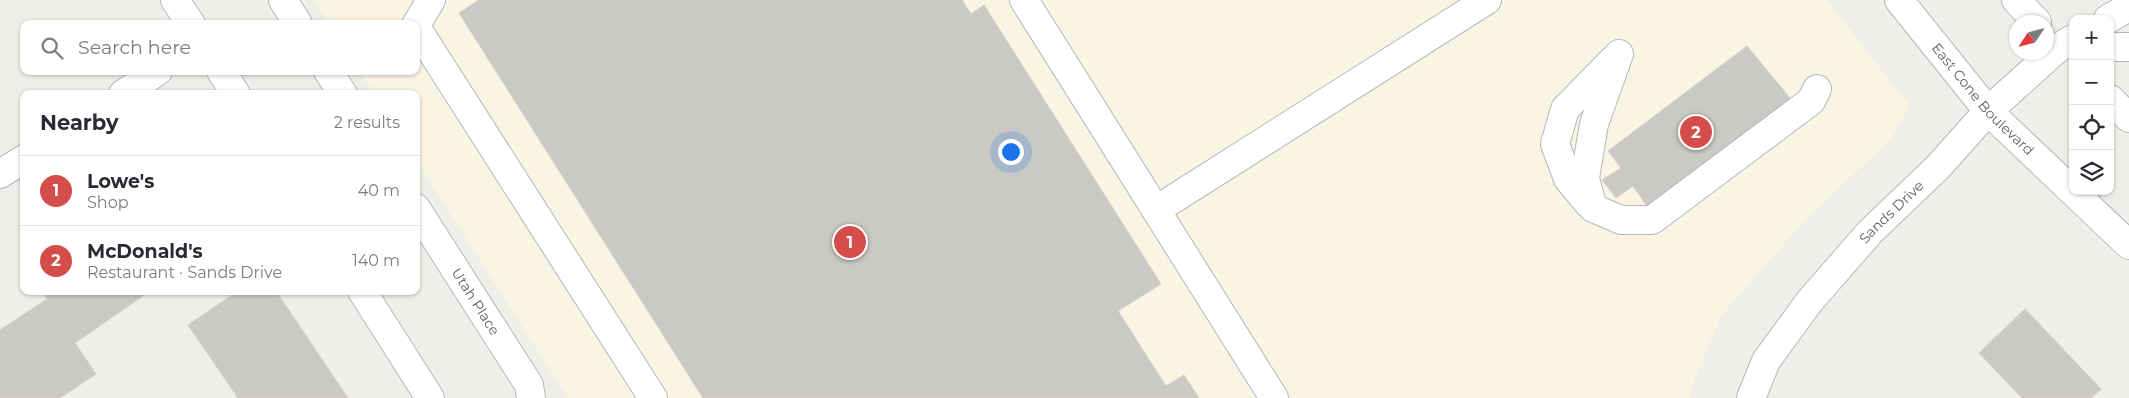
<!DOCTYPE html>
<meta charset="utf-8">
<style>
:root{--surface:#fff;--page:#f2f2f3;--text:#2b2b33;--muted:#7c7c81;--line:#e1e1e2;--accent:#d54d4a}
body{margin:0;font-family:Montserrat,sans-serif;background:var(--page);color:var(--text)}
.controls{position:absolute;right:15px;top:15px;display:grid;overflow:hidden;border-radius:10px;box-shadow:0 1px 4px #0004}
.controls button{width:45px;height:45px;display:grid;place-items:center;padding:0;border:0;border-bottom:1px solid var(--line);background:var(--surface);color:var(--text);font:25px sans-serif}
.compass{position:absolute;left:2009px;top:15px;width:45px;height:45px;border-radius:50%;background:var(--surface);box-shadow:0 1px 4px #0004;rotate:234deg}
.you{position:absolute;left:1010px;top:151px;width:18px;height:18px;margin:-12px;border:4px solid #fff;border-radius:50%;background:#1a73e8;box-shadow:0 0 0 8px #1a73e833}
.badge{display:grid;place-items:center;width:32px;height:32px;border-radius:50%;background:var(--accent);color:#fff;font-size:16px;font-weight:700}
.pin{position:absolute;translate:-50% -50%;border:2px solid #fff;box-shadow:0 1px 5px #0006}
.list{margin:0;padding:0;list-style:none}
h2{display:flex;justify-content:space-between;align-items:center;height:65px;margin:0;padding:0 20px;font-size:21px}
h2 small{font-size:16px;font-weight:400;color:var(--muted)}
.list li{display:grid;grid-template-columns:32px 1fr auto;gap:15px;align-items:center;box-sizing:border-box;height:70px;padding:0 20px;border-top:1px solid var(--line)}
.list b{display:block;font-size:19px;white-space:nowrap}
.list p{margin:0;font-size:16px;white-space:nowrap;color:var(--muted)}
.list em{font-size:16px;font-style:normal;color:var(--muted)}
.icon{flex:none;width:28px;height:28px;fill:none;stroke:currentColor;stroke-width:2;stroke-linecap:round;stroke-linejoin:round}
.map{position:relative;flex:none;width:2129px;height:398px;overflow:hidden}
.search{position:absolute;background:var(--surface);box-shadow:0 1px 4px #0004;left:20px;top:20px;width:400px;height:55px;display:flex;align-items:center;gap:12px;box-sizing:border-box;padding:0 18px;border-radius:10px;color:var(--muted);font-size:19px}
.panel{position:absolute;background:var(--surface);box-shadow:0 1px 4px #0004;left:20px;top:90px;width:400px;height:205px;border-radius:10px}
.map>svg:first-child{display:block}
.commercial{fill:#faf4e3}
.building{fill:#cbc9c5;stroke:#d4cfc8}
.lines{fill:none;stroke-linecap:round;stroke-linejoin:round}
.minor-casing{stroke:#b5b8bb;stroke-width:30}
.minor{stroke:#fff;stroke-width:28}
.labels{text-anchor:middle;stroke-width:5;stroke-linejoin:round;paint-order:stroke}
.street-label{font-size:14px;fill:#606367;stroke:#fff}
</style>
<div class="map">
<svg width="2129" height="398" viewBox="0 0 2129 398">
<rect width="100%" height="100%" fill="#f0eee9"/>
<path class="commercial" d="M314,0H1827L1910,106L1891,139L1806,219L1721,316L1695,379L1689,398H568L416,160V94H374L360,71H416V24H329Z"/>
<g class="building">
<path d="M479,0H962L971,14L984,5L1161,284L1118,311L1166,386L1184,375L1199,398H703L459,13Z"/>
<path d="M1747,46L1795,104L1652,213L1633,186L1616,198L1602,180L1621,168L1608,151Z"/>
<path d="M43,291H150L75,343L96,374L60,398H0V330L47,299Z"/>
<path d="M238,291H276L348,398H238L188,325Z"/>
<path d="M2025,309L2101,389L2091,398H2022L1979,353Z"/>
</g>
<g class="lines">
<g class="minor-casing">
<g id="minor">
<path d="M175,0L191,24"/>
<path d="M283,0L298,24"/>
<path d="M1024,0L1274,398"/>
<path id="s1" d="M1899,0L1988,111L2129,245"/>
<path d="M2016,0L2037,22"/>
<path d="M2108,19L2129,7"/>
<path d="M416,25L431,0"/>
<path d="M416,27L653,398"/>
<path d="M2110,47H2129"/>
<path d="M1619,54L1594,124L1585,178L1593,208L1621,220H1652L1811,101L1817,89"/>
<path d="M221,71L236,94"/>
<path d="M328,71L343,94"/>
<path d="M123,94L158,71"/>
<path d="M2110,99L2129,118"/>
<path d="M0,174L24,159"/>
<path d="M1589,204L1568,179L1555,144L1565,109L1613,60"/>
<path id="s2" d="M416,208L529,385L531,398"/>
<path d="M1156,210L1487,0"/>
<path d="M362,291L430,398"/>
<path id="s3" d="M1751,398L1766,361L1809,302L1870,232L1938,167L1988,111L2059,47L2073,39"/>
</g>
</g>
<use href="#minor" class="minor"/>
</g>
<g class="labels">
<g class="street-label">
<text dy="5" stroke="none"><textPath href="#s1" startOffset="130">East Cone Boulevard</textPath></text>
<text dy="5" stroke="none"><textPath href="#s3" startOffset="235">Sands Drive</textPath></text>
<text dy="5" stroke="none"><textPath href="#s2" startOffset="111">Utah Place</textPath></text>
</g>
</g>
</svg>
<div class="controls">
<button>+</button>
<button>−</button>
<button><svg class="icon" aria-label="locate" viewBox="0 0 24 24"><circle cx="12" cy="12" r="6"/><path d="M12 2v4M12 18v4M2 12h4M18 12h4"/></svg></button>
<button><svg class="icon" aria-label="layers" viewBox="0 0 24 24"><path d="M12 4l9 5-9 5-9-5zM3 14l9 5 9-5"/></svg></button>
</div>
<svg class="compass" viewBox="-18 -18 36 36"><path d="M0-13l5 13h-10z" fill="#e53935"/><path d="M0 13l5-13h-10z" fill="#7c7c81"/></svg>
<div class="you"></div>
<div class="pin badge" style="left:850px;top:242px">1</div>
<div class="pin badge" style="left:1696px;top:132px">2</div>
<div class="search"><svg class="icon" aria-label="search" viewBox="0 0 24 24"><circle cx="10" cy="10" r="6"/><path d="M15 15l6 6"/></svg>Search here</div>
<section class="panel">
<h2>Nearby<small>2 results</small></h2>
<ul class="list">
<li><span class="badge">1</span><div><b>Lowe's</b><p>Shop</p></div><em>40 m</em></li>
<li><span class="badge">2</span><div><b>McDonald's</b><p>Restaurant · Sands Drive</p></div><em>140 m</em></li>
</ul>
</section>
</div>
